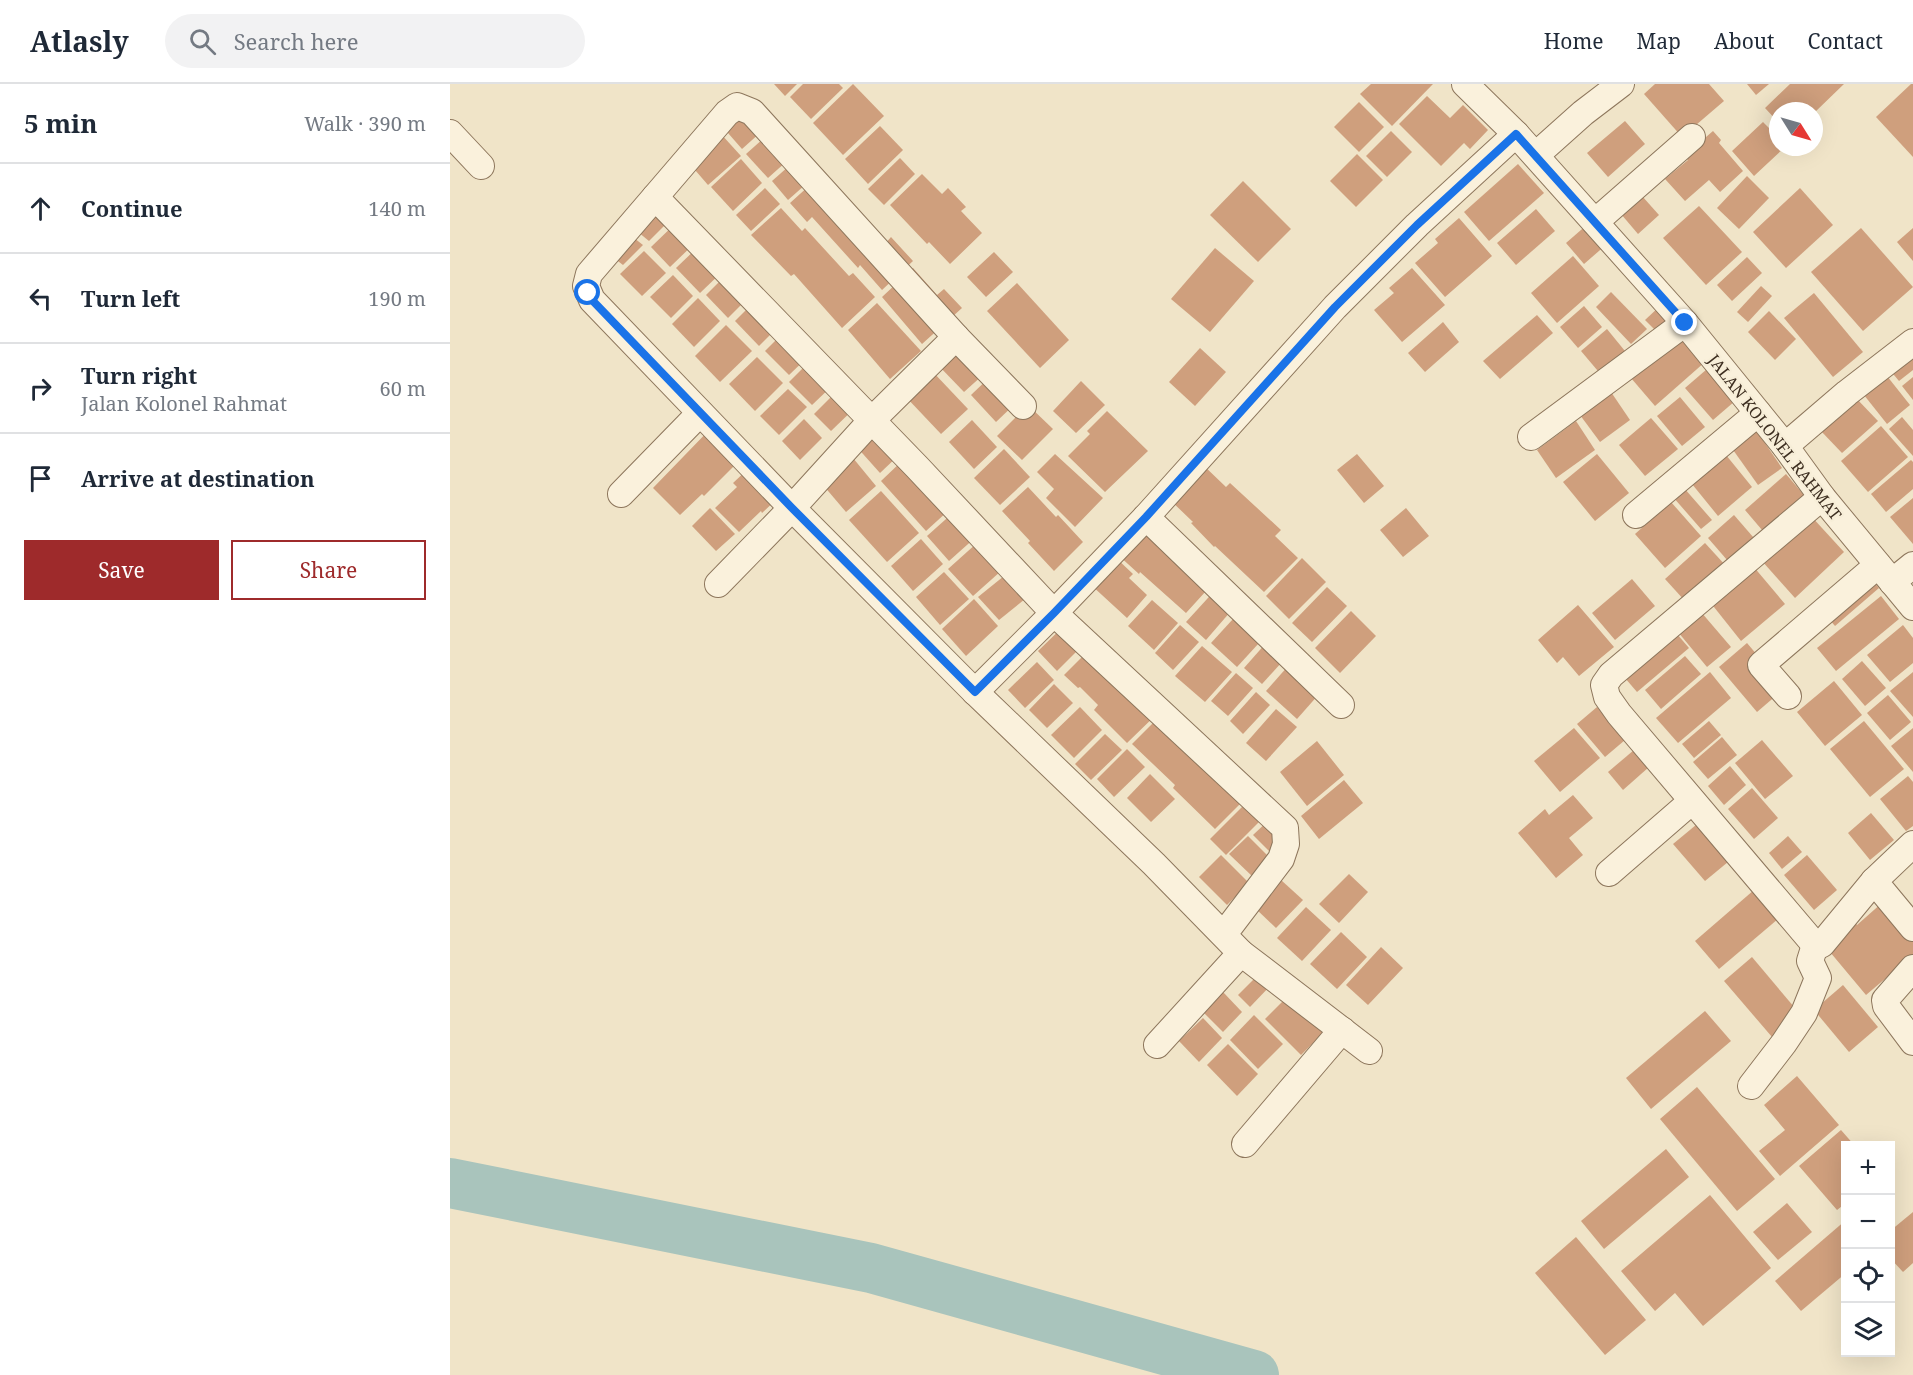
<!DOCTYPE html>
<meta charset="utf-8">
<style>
:root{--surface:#fff;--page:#f2f2f3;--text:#1f2937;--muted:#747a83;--line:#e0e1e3;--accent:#9e2a2b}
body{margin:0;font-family:"Noto Serif",serif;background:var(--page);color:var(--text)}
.controls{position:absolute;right:18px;bottom:18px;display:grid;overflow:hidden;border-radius:0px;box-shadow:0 6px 24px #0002}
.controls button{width:54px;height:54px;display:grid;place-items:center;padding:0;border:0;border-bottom:2px solid var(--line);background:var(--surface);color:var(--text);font:30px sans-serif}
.compass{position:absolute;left:1319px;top:18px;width:54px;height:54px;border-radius:50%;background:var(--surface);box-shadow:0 6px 24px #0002;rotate:127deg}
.stop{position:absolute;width:18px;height:18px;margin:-14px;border:4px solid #1a73e8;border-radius:50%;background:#fff}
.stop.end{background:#1a73e8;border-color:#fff;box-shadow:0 2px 6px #0008}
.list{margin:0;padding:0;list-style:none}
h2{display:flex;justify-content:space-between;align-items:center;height:78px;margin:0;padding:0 24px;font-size:26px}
h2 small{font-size:20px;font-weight:400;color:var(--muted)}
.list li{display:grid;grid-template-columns:39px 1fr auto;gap:18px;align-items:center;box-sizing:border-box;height:90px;padding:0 24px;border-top:2px solid var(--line)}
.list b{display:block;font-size:22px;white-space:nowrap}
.list p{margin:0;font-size:20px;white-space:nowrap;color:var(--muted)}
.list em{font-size:20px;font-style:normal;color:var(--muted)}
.actions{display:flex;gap:12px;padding:18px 24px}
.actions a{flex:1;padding:14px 0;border:2px solid var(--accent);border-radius:0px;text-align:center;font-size:21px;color:var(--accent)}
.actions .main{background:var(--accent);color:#fff}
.icon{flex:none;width:33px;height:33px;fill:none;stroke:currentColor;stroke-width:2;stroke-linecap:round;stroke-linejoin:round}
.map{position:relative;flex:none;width:1463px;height:1291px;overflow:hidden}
header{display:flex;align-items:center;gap:36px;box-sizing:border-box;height:84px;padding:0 30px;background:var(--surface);border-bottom:2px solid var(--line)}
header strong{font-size:28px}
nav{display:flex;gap:33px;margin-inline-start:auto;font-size:21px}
.search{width:420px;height:54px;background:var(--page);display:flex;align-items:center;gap:15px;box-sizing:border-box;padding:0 21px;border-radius:33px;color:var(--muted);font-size:22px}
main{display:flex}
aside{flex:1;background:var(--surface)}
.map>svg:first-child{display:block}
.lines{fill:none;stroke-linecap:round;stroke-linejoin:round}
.river{stroke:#a9c4bc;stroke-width:50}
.building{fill:#cf9f7d}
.minor-casing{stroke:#8d765c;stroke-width:28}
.minor{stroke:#faf1dc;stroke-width:26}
.route{stroke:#1a73e8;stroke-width:8}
.labels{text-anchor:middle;stroke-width:4.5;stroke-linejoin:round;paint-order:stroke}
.street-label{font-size:16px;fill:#3d2e20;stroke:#f7eed8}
</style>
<header>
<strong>Atlasly</strong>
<div class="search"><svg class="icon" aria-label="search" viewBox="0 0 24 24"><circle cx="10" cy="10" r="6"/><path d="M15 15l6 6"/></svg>Search here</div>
<nav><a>Home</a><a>Map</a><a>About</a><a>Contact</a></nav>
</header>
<main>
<aside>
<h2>5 min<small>Walk · 390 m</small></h2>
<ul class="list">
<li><svg class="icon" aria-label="ahead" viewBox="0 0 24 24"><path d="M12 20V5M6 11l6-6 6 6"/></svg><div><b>Continue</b></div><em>140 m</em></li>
<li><svg class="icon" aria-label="left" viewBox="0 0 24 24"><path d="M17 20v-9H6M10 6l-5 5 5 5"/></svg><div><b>Turn left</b></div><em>190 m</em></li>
<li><svg class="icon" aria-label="right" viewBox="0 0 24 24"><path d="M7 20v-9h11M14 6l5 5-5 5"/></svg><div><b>Turn right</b><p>Jalan Kolonel Rahmat</p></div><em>60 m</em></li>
<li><svg class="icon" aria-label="arrive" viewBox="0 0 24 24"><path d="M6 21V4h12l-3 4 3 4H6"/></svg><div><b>Arrive at destination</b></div></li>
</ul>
<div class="actions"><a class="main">Save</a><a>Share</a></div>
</aside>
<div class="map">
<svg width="1463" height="1291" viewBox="0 0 1463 1291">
<rect width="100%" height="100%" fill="#f0e4c8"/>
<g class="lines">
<path class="river" d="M0,1099L421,1184L804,1291"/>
</g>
<g class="building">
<path d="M324,0H347L335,12Z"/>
<path d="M353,0H389L393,4L361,35L340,13Z"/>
<path d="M403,0L434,32L393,71L363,39Z"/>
<path d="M921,0H983L942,42L910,10Z"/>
<path d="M1205,0H1259L1274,17L1232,53L1194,10Z"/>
<path d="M1297,0H1319L1306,11Z"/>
<path d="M1340,0H1394L1364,29V27H1328V38L1315,24Z"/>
<path d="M1461,0H1463V73L1426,33Z"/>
<path d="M977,12L1000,34L1013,21L1038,46L1020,65L1014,59L991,82L949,40Z"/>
<path d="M909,18L934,43L909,68L884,43Z"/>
<path d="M289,25L311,48L292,65L271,41Z"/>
<path d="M1175,37L1195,60L1158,93L1137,69Z"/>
<path d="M1313,38L1328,53V63H1335L1304,92L1282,67Z"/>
<path d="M430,42L453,66L418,100L395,75Z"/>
<path d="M941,47L962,68L937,93L916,72Z"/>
<path d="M1263,47L1271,56L1269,59L1293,87L1270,108L1259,96L1235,117L1215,95L1238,76L1234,72Z"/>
<path d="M271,50L291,72L258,101L239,79Z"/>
<path d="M315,53L337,77L318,94L296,70Z"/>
<path d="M907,70L933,96L906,123L880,97Z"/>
<path d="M450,74L465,90L434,121L418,105Z"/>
<path d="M291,75L312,99L283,127L261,103Z"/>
<path d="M1068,80L1094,109L1039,157L1014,128Z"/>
<path d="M339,82L355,101L338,116L322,97Z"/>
<path d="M472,90L492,110L498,104L516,123L511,127L532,149L500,180L479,158L477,160L440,121Z"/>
<path d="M371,91L435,160L441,153L463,177L432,206L410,181L408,184L362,133L357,138L340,119Z"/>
<path d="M1297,92L1319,114L1289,145L1267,124Z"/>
<path d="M793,97L841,145L808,178L760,131Z"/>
<path d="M315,104L330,120L301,147L286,131Z"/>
<path d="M1350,104L1383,141L1336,184L1303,148Z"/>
<path d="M1192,112L1209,131L1188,150L1171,130Z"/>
<path d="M1249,122L1292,168L1256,201L1213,154Z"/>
<path d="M331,124L352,147L355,144L399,192L403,189L425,213L392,244L344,190L341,192L301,151Z"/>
<path d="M1086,125L1105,147L1066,181L1047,159Z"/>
<path d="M210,126L221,135L199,157L188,148Z"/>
<path d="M1009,134L1042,172L995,213L965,179L988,159L985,155Z"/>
<path d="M228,137L248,156L220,183L201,163Z"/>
<path d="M1139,139L1157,160L1134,180L1116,159Z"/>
<path d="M1411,144L1463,203L1413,247L1361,188Z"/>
<path d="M1463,144V177L1447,158Z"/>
<path d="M184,154L193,161L173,181L164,174Z"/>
<path d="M249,162L274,186L250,209L226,184Z"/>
<path d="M765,164L804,197L760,248L721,215Z"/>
<path d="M194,167L216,189L192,212L170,190Z"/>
<path d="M544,168L563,188L536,213L517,193Z"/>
<path d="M1123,172L1149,202L1107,239L1081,209Z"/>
<path d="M1297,173L1312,189L1282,217L1267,201Z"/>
<path d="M463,184L487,211L494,205L512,224L472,260L432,213Z"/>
<path d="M962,184L995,221L952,258L924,226L944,209L939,204Z"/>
<path d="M223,191L243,212L221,234L200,213Z"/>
<path d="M276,191L298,214L278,234L256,211Z"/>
<path d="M567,199L619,256L590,284L537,227Z"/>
<path d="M1311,202L1322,212L1298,238L1287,228Z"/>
<path d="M1161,208L1197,245L1181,260L1146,223Z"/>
<path d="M1364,209L1413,268L1383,293L1334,234Z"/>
<path d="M248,214L270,237L244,263L222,240Z"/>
<path d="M305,217L329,242L309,262L285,237Z"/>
<path d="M427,219L471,267L440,295L398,246Z"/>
<path d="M1134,222L1152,243L1128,264L1110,243Z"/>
<path d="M1210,222L1223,236L1208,249L1195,236Z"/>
<path d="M1319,227L1346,255L1325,276L1298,248Z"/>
<path d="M1087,231L1103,249L1050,295L1033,277Z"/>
<path d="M993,238L1009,258L975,288L958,269Z"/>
<path d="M276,241L302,267L270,298L245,272Z"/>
<path d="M337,245L361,270L339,291L315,267Z"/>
<path d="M1157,245L1179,272L1153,293L1131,267Z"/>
<path d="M1231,250L1255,278L1205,322L1181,294Z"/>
<path d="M518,253L544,281L514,308L488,281Z"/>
<path d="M750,264L776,288L745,322L719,298Z"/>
<path d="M307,273L333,299L305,327L279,300Z"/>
<path d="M1463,273V286L1449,297L1439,285Z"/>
<path d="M361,276L384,300L362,321L339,298Z"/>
<path d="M1264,279L1292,311L1263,336L1235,304Z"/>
<path d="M482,287L518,325L491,350L455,312Z"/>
<path d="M1433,287L1460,321L1437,340L1410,306Z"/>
<path d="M544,289L569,316L546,338L521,311Z"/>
<path d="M1463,293V316L1452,302Z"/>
<path d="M631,297L655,321L626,349L603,327Z"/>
<path d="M393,301L410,319L381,347L364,330Z"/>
<path d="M338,305L357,323L329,351L310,332Z"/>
<path d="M1161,308L1180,336L1150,358L1130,331Z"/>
<path d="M1230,313L1255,343L1232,362L1207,332Z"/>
<path d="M1405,313L1428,337L1392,369L1370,346Z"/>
<path d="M578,321L603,345L572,376L547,352Z"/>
<path d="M657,327L698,367L655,408L618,372L640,350L637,347Z"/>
<path d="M1452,333L1463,346V372L1439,345Z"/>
<path d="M1201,334L1228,365L1195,392L1169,361Z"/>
<path d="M354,335L372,354L350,376L332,357Z"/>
<path d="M522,336L547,363L524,385L499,358Z"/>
<path d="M1126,337L1145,366L1106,394L1087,366Z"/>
<path d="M264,341L294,372L254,412L252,410L230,431L203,404Z"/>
<path d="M1431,342L1458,373L1418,408L1391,377Z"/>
<path d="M424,343L450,370L430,389L405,361Z"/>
<path d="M1306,346L1332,384L1308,401L1281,363Z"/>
<path d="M554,365L580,393L550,421L524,394Z"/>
<path d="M605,370L653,414L625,443L596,414L604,405L587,388Z"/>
<path d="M907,370L934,402L914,419L887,386Z"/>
<path d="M1147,370L1179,409L1145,437L1113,398Z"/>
<path d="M1276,371L1302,403L1268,432L1242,400Z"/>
<path d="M403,374L426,402L396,428L373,401Z"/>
<path d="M1461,376L1463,378V405L1436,428L1421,410Z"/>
<path d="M452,377L498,427L476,447L431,397Z"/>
<path d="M751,379L776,403L780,399L831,446L825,452L848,474L814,508L765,462L764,463L741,439L743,438L717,413Z"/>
<path d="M299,384L328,414L312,429L311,427L289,448L265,424L287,403L283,399Z"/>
<path d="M1336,390L1359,417L1318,453L1295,426Z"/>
<path d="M578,403L606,433L608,431L633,458L604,487L578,459L580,457L552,427Z"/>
<path d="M1234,404L1262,436L1251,445L1223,413Z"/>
<path d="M431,407L469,449L437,478L399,436Z"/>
<path d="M1463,414V460L1440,433Z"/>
<path d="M1221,418L1251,452L1215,484L1185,450Z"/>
<path d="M260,424L285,450L266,467L242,442Z"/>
<path d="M956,424L979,452L953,473L930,446Z"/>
<path d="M505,427L527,452L499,477L477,452Z"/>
<path d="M704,429L766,496L736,529L690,488L689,490L667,470Z"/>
<path d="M1284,431L1310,461L1284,484L1258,454Z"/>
<path d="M1361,432L1394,468L1345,514L1312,477Z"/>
<path d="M471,455L493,480L463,507L441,482Z"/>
<path d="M527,459L551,487L523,512L498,485Z"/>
<path d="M1255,459L1276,482L1235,517L1215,495Z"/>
<path d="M665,473L683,490L679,494L697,511L677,534L640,500Z"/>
<path d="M852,474L876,498L839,535L816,512Z"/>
<path d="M1303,482L1335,520L1291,557L1260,518Z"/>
<path d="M1414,486L1429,504L1385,542L1369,523Z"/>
<path d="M494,488L519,515L490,541L466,513Z"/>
<path d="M554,492L575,515L549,536L528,513Z"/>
<path d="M1182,495L1205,522L1165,556L1142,529Z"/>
<path d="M768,503L787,520L756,556L736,538Z"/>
<path d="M877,503L897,522L862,558L842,539Z"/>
<path d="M1431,512L1449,535L1386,587L1367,564Z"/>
<path d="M524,515L548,542L516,572L492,545Z"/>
<path d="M702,516L728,539L704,566L678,542Z"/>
<path d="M1128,521L1164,563L1129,592L1113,573L1107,579L1088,556Z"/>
<path d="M794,523L820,547L787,583L761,559Z"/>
<path d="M901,527L926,552L890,589L865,564Z"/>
<path d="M1251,528L1281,563L1257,583L1228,548Z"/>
<path d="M620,536L639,555L607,587L588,567Z"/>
<path d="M730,541L749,558L723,586L705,569Z"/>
<path d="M1453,541L1463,554V579L1440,598L1417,571Z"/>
<path d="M824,550L842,567L812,600L794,584Z"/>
<path d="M1227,550L1239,564L1187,608L1175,594Z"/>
<path d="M1297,559L1335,604L1307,628L1269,583Z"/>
<path d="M752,562L782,588L755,618L725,592Z"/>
<path d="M642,563L711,626L677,659L644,626L648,621L630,603L628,604L614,591Z"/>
<path d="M1235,572L1251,590L1211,625L1195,606Z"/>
<path d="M846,573L877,601L847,635L816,607Z"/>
<path d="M1412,577L1436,604L1415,622L1392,595Z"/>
<path d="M587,578L604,596L575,624L558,606Z"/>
<path d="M1260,588L1281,614L1228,659L1206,634Z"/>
<path d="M1463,588V633L1440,607Z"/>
<path d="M786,589L803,604L778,632L761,617Z"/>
<path d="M1384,597L1412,631L1375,662L1347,628Z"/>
<path d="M604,600L623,619L597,644L579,626Z"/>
<path d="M806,608L820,621L793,650L780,637Z"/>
<path d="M1438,611L1461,638L1440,656L1417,629Z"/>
<path d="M630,623L652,646L624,674L601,651Z"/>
<path d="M1147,623L1175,656L1155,673L1127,640Z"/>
<path d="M826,625L847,643L816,677L796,659Z"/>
<path d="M708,634L798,712L765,745L723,704L725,701L682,660Z"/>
<path d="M1259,637L1271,651L1244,674L1232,660Z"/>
<path d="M1414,637L1454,685L1420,713L1380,665Z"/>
<path d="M1124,644L1150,674L1110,708L1084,677Z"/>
<path d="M1463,644V688L1441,662Z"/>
<path d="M655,650L672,666L641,696L625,680Z"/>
<path d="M1272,653L1287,671L1258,695L1243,678Z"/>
<path d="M1312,656L1343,692L1315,715L1285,679Z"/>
<path d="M867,657L894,691L857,722L830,688Z"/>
<path d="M677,665L695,683L664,713L647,695Z"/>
<path d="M1184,666L1199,683L1173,706L1158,688Z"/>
<path d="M1280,682L1296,701L1274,721L1258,702Z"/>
<path d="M700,690L725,715L701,738L677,714Z"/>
<path d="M1458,692L1463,698V742L1456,747L1430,715Z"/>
<path d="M894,696L913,719L869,755L851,732Z"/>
<path d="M1302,704L1328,734L1304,755L1278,725Z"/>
<path d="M1123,711L1143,734L1119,754L1133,771L1106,794L1068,749L1095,725L1099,731Z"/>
<path d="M795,720L811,736L776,771L760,755Z"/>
<path d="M1421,729L1444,756L1420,776L1398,749Z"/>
<path d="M821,734L840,753L822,770L803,751Z"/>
<path d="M1252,736L1284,773L1255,797L1223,760Z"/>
<path d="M798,752L821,775L803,793L779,770Z"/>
<path d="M1338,752L1352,768L1332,785L1319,769Z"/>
<path d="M771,771L799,799L777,821L749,793Z"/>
<path d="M1357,771L1387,806L1364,826L1334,791Z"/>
<path d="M899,790L918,808L889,839L869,820Z"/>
<path d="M831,796L853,816L826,844L805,824Z"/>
<path d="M1304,806L1328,835L1269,885L1245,857Z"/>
<path d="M1433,818L1463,853V871L1416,911L1375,862L1404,837L1407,841Z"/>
<path d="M856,823L881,846L852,877L827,854Z"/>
<path d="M891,848L917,873L887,905L860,880Z"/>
<path d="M931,863L953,884L918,921L896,901Z"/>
<path d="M1302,873L1350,930L1322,953L1274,897Z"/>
<path d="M810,889L821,901L800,923L788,911Z"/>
<path d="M1393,901L1428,943L1399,968L1364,926Z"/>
<path d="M773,908L792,928L773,948L753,928Z"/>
<path d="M840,910L876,946L851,971L815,935Z"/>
<path d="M1255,927L1281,957L1201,1025L1176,994Z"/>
<path d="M804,931L833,960L808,985L780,956Z"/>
<path d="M753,934L772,954L749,978L729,957Z"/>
<path d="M778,960L808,990L787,1012L757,981Z"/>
<path d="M1347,992L1389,1041L1330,1092L1309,1067L1335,1046L1314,1021Z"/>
<path d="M1247,1003L1325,1095L1287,1127L1210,1035Z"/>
<path d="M1391,1046L1405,1062H1396V1119L1387,1126L1349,1082Z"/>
<path d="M1216,1065L1239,1093L1154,1165L1131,1137Z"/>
<path d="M1260,1111L1321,1184L1253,1242L1225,1209L1205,1227L1171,1187Z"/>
<path d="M1337,1119L1362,1148L1328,1176L1303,1148Z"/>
<path d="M1463,1128V1179L1453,1188L1440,1174V1147Z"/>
<path d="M1396,1136V1189L1351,1227L1325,1197Z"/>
<path d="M1126,1153L1196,1236L1155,1271L1085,1189Z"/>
</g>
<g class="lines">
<g class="minor-casing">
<g id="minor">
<path d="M1015,0L1066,50L1235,239L1335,362L1372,413L1463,523"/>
<path d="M0,49L31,82"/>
<path d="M1086,71L1133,29L1171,0"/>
<path d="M205,113L277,29L287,22L302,28L506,253L422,336L342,424L268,500"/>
<path d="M1145,138L1242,53"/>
<path d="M506,253L573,322"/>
<path d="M1081,353L1235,239"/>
<path d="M1335,362L1397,309L1463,258"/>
<path d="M171,410L250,329"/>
<path d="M1372,413L1161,591L1154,601L1157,613L1169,630L1365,861L1368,862L1372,860L1424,797"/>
<path d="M1186,431L1308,329"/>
<path d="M696,433L891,621"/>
<path d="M1442,498L1463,481"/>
<path d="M525,608L604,529L696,433L885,223L967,141L1066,50"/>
<path d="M1338,612L1311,581L1428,481"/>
<path d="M1463,760L1424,797L1463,844"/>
<path d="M1159,789L1242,717"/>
<path d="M774,850L831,775L836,760L835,744L604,529L467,383L205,113L139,190L136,202L142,216L342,424L525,608L704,780L791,869L919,967"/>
<path d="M1463,884L1435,916L1436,922L1463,958"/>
<path d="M707,961L791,869"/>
<path d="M1301,1002L1334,959L1354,929L1368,894L1360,877L1365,861"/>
<path d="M795,1060L892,946"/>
</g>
</g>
<use href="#minor" class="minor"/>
</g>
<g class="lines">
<path class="route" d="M138,209L142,216L342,424L525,608L604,529L696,433L885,223L967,141L1066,50L1235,239"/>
</g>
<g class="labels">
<g class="street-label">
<text transform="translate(1325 353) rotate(52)" y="6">JALAN KOLONEL RAHMAT</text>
</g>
</g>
</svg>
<div class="controls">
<button>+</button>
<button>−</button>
<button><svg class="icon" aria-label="locate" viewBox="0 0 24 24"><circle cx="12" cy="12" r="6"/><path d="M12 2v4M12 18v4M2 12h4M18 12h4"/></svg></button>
<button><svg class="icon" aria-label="layers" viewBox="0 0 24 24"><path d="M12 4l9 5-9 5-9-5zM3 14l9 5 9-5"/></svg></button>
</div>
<svg class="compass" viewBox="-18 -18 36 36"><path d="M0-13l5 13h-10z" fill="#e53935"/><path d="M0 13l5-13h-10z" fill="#747a83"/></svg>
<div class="stop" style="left:138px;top:209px"></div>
<div class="stop end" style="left:1235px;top:239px"></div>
</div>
</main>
